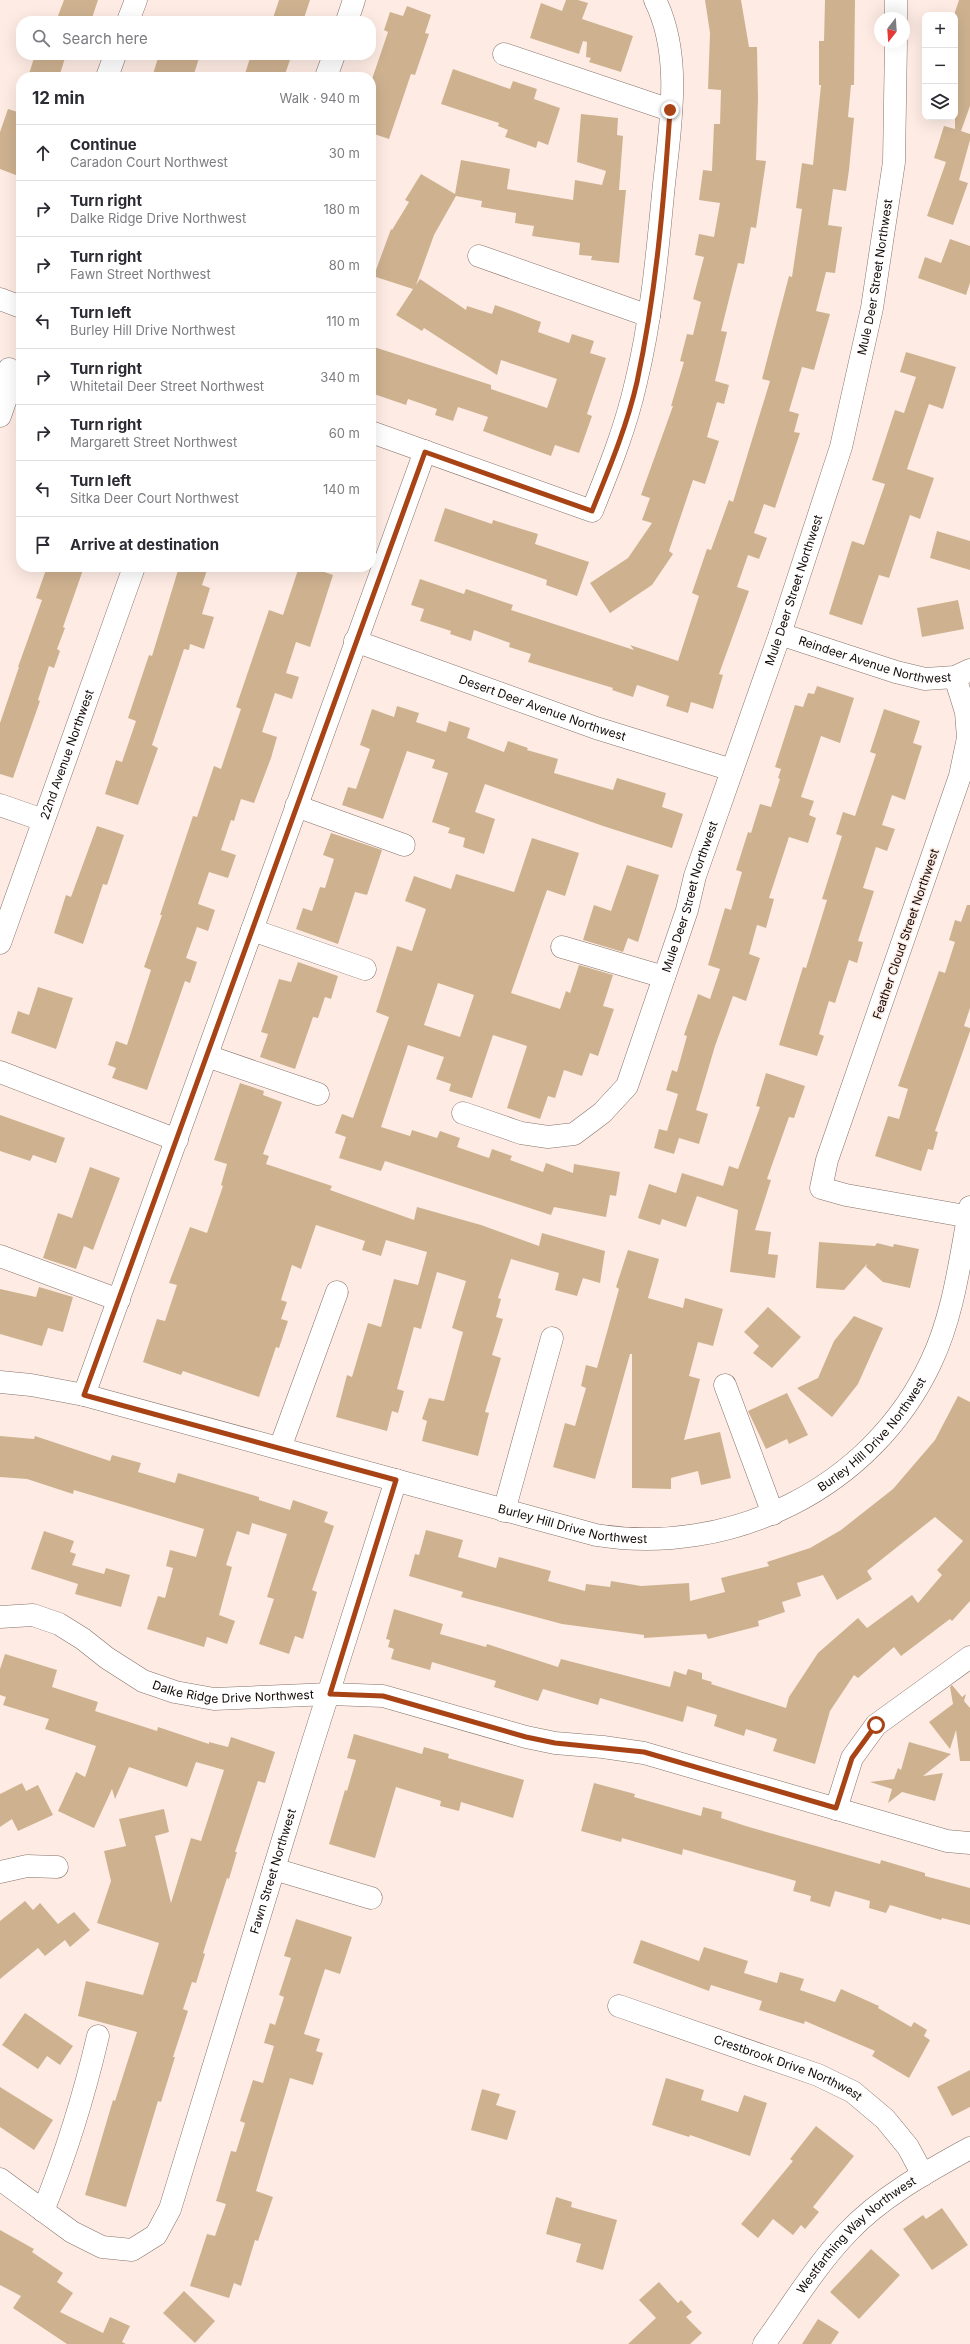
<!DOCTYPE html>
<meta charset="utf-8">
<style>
:root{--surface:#fff;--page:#f7f7f7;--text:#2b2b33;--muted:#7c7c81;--line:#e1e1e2}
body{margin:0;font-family:Inter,sans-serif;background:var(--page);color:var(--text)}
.controls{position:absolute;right:12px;top:12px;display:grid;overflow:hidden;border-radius:8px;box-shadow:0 4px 16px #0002}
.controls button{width:36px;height:36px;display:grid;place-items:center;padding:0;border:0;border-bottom:1px solid var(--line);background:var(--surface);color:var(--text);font:20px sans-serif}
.compass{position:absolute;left:874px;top:12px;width:36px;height:36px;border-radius:50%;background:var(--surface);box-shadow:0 4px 16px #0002;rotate:197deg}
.stop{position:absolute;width:12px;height:12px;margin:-9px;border:3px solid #a84315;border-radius:50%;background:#fff}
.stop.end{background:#a84315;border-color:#fff;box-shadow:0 1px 4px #0008}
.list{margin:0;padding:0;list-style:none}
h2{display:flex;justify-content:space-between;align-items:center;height:52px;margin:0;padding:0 16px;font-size:17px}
h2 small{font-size:13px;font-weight:400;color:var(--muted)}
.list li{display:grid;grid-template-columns:26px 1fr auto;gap:12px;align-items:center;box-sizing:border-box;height:56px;padding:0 16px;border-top:1px solid var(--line)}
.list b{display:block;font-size:15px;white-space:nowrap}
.list p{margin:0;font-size:13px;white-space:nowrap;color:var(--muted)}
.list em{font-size:13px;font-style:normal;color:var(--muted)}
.icon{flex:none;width:22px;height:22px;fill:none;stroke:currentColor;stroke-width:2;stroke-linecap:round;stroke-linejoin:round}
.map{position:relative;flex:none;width:970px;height:2344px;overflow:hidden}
.search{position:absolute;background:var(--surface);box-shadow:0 4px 16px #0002;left:16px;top:16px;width:360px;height:44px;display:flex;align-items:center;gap:10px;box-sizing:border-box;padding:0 14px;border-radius:16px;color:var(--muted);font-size:15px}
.panel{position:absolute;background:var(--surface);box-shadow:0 4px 16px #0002;left:16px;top:72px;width:360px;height:500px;border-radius:16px}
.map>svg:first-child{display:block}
.building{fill:#ceb290;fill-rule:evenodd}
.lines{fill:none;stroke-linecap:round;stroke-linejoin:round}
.minor-casing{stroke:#857269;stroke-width:23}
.minor{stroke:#fff;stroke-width:22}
.route{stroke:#a84315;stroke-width:5}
.labels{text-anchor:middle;stroke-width:3;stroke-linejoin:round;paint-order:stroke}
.street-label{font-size:12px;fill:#110a07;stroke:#feece4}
</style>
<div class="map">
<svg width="970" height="2344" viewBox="0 0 970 2344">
<rect width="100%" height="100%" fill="#feece4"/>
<g class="building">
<path d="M64,0H98L91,21H56Z"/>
<path d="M279,0H310L303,21H272Z"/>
<path d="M566,0H578L588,3L582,19L633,36L621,72L589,62L591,58L586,57L587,42L583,41L579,54L530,38L541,3L562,11Z"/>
<path d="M705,0H741L749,47H757L758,99L756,160L766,161L756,228L751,227L744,264L738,263L721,331L727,332L715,381L729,385L724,404L717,402L707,437L719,441L705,484L693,480L669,551L673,554L652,585L610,613L590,583L628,558L652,523L642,520L650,498L641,495L673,406H671L684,362L680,361L687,334L693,335L701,302L693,299L704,257L695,255L699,234L714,237L720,203L699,200L703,170L712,171L714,124H720L721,90L708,89L710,33Z"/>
<path d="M825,0H855L854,85H851L848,117L854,118L849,170L846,191L833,189L828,225L842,227L835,273L826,272L816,311L830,314L814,370L802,367L789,411L799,414L794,432L800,433L775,508L764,504L754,533L767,538L759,559L748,555L737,587L749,591L719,674L723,675L713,709L691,702L688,713L666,706L669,696L637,685L633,697L612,690L613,688L528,662L531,654L509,647L510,643L474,630L471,641L450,634L451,631L420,621L424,609L411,605L420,579L464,594L466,589L513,605L511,610L634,650L630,645L678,661L699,596L692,593L707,549L711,550L729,500L733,502L770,381L762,379L789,276L792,277L802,209L796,208L802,163L813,165L821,85H819V41H824Z"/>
<path d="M959,0H970V106L961,131L970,134V140L959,180L968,183L953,225L927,216L946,162L934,158L944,126L955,129V12Z"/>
<path d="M407,6L431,15L425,33L429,34L415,75L411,74L389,139L371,133V82L388,32L384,30L390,12L403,16Z"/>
<path d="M35,55H66L59,77H28Z"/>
<path d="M159,55H200L193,77H152Z"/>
<path d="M251,55H276L290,60L284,77H244Z"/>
<path d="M453,69L510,89L513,81L537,89L534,99L560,108L548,145L538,141L536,148L505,137L508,130L498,126L499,123L441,104Z"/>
<path d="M8,109L21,113V177L0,169V132Z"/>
<path d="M581,114L618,118L617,135L623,136L619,190H626L619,263L591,260L592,256L579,255L580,243L532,236L534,226L515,223L516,213L481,207L482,201L456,196L434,235L416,285L420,279L466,310L467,306L492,314L495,305L515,312L541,322L538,332L569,343L572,334L594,341L590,353L606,358L587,414L592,416L579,453L555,445L551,456L483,431L488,417L458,407L453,421L435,415L437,409L408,399L406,405L371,393V346L491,385V389L547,408L557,379L501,360L497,375L424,328L422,331L396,315L413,289L376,277V270L391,229L392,230L409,202L405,200L421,174L455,194L461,160L510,169L507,189L573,200L575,180L602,185L606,171L577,162Z"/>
<path d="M950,239L970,246V283L966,295L918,278L925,257L941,263Z"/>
<path d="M906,352L956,367L943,409L929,404L907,469L934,478L920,519L910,515L889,578L879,575L862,625L829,614L852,541L864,545L885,484L872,480L895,410L904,413L916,377L900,372Z"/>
<path d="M445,508L492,524L493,520L538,534L535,544L589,562L577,596L546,585L547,580L434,541Z"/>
<path d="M937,531L970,541V570L930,558Z"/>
<path d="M47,567H84L63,627L65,628L57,649L60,651L54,668L49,666L38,700L40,701L13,778L0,774V723L19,667H18L42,600L36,598Z"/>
<path d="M179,567H208L202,585L210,588L202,614L214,617L204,649L190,644L189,650L184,649L152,745L158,748L138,805L105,794L116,760L122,762L136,721L128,718L149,655L152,656Z"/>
<path d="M299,567H310L333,575L310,647L296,642L286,673L299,677L292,699L275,693L262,732L277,737L271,758L254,803L241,799L234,821L231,820L221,850L236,855L228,878L209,872L198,904L215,910L208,931L197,927L186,958L197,962L190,983L185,981L147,1090L112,1078L116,1068L108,1065L116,1041L127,1045L151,970L144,967L162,915H160L193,816L197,817L214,766L221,769L241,709L236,707L269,610L283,615Z"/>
<path d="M958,600L964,629L922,637L917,608Z"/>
<path d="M817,686L854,698L840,743L821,736L801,797L814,801L809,815L816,818L808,843L789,837L769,898L774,899L766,928L757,925L749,954L760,958L746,1001L733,996L715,1046L696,1110L708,1114L699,1144L679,1138L674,1154L654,1148L659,1129L667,1131L678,1094L666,1090L672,1070L677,1072L687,1036L684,1035L698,994L710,999L720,969L708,965L725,908L731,910L742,872L736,870L748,832L751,833L760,804L771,807L780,779L778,778L781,769L775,767L795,705L803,707L808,693L814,694Z"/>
<path d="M397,706L419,713L416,722L446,732L449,721L470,728L467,738L504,752L508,741L528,748L527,750L558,759L554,773L613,790L617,778L666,793L662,807L683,814L672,848L603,826L485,784L475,812L495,819L484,854L463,847L465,838L448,833L450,828L432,822L448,773L432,768L435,760L407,751L383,819L342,805L348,787L356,789L370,749L360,745L372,709L394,717Z"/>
<path d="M884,709L920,721L913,743L922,746L905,800L892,795L882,825L895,829L887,851L876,847L863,888L874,891L858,941L863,942L857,963L849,960L835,1003L829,1001L819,1034L824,1036L817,1056L779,1045L803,967L806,968L827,900L822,899L842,836L836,834L843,812L855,816L876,754L870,752Z"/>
<path d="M97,826L124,835L107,885L103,884L83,944L54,933L66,895L71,897Z"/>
<path d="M331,833L382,850L367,895L355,892L338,944L296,929L303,908L312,911L320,887L325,888L334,859L323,855Z"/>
<path d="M532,838L579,853L565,896L547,890L511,993L560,1009L566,991L570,993L579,965L613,975L603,1006L614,1009L598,1056L590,1053L582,1076L564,1070L555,1098L548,1096L540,1119L507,1108L527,1046L493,1035L472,1098L449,1091L451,1084L436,1079L444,1057L408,1045L381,1127L410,1136L412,1130L437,1138L440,1131L460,1138L457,1147L489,1158L492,1149L512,1156L510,1160L543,1172L546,1163L573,1173L574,1164L620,1172L616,1196L610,1195L606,1217L554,1207L551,1215L385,1161L381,1171L339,1158L346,1137L335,1133L342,1114L353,1118L389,1017L376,1012L397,946L412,951L426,909L405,901L414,876L451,889L456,874L514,892ZM438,983L474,995L460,1037L424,1025Z"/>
<path d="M627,865L659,875L638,942L628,938L623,952L583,940L594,905L611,911Z"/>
<path d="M967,905H970V1008L964,1026L970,1028V1031L935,1131L938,1132L933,1150L928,1149L921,1171L875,1156L888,1116L899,1119L908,1089L898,1086L939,971L945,973L955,942L949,940L955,920L961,922Z"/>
<path d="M298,962L338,976L331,999L325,997L318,1018L313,1017L295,1069L260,1057L268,1034L261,1032L279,979L291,982Z"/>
<path d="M38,987L73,998L56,1049L11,1033L18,1011L29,1015Z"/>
<path d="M766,1073L805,1086L794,1118L789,1117L767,1179L771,1180L755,1230L771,1232L768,1254L778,1255L775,1278L730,1272L738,1210L697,1196L686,1227L662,1219L660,1225L638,1218L649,1184L676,1193L682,1173L723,1186L729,1166L738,1169L760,1107L756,1106Z"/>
<path d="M240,1083L264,1091L263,1095L282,1102L263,1154L269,1156L266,1164L332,1186L330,1190L414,1220L417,1207L481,1225L539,1246L542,1233L605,1251L600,1283L583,1278L577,1296L555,1290L559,1273L511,1259L498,1298L501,1299L496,1317L503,1319L492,1355L501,1358L485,1412L489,1413L478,1456L422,1441L427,1421L422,1419L429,1398L444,1401L463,1332L452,1328L466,1281L437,1272L421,1329L414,1327L397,1389L404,1391L398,1413L392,1411L387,1431L336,1417L347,1375L352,1377L368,1323L381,1327L394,1279L418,1285L427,1252L386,1240L381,1256L362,1250L365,1241L316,1225L301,1269L292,1265L281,1300L287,1302L281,1319L288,1321L279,1348L276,1347L259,1397L183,1371L181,1375L143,1362L157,1319L165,1321L177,1285L169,1283L190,1227L207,1233L223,1186L221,1185L227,1164L214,1160Z"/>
<path d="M0,1115L65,1138L56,1163L33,1155L30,1161L0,1151Z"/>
<path d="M90,1167L120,1178L93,1250L84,1246L76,1269L43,1258L58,1213L72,1218Z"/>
<path d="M819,1242L875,1246L877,1243L893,1247L894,1244L919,1249L910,1288L883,1282L866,1267L867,1264L844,1290L816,1288Z"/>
<path d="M628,1250L659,1259L648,1298L683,1308L685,1298L723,1309L713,1346L698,1342L689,1376L700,1379L684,1440L720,1432L731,1478L701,1485L698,1471L671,1478V1489L632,1488V1354H630L595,1479L553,1467L565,1423L575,1426L586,1388L581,1386L586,1365L597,1368L619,1289L616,1287Z"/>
<path d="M39,1287L73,1297L63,1332L48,1328L42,1346L0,1334V1289L36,1297Z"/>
<path d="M768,1307L801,1337L772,1368L753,1353L759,1346L744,1332Z"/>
<path d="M854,1316L883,1328L858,1384L832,1417L797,1388L818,1378L834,1341Z"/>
<path d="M787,1393L808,1435L789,1444L787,1439L766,1449L748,1411Z"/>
<path d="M958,1396L970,1402V1601L952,1621L950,1619L901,1656L894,1647L858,1678L854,1675L830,1711L815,1764L773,1751L777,1739L746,1729L744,1736L714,1726L717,1715L687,1706L683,1722L600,1698L598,1705L543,1689L538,1701L494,1687L496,1681L432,1662L430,1670L391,1659L394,1649L388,1647L390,1640L386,1639L394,1609L443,1624L440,1634L486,1647L487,1644L558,1667L561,1659L670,1687L674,1671L686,1675L688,1669L702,1673V1679L712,1682L711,1684L786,1708L789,1697L818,1653L858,1618L867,1628L912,1595L918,1603L942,1575L937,1570L963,1541L935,1517L867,1571L872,1579L837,1600L823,1575L797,1583L801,1596L782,1602L785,1612L758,1621L759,1626L708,1639L706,1634L644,1638V1635L562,1624L461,1597L463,1592L409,1576L415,1554L419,1555L426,1530L463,1540L458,1557L496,1568L499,1557L529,1565L551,1571L548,1581L585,1591L586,1584L610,1587L611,1581L641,1586L689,1583L690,1601L725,1592L721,1578L769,1566L767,1562L810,1548L841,1530L893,1489L935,1440Z"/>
<path d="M0,1436L34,1439L35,1436L110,1461L112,1455L141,1463L138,1472L175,1483L178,1473L259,1497V1500L290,1510L293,1500L328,1512L324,1522L334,1526L312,1590L317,1592L303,1639L295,1636L289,1654L259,1644L274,1599L267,1597L287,1534L252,1523L249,1535L237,1531L226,1565L232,1567L219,1615L235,1621L227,1644L207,1637L204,1647L147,1629L158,1596L165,1598L173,1568L166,1566L170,1550L196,1557L204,1529L74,1490L73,1494L27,1479L0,1477Z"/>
<path d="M44,1531L74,1541L70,1552L76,1554L72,1565L104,1574L106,1568L130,1575L121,1607L75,1594L78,1584L31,1569Z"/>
<path d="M5,1654L57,1670L52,1687L98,1702L95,1711L157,1731L158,1727L209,1744V1742L228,1747L231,1737L275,1752L265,1783L258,1781L235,1852H237L229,1879L227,1878L203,1953L205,1954L196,1983L192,1982L183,2009L188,2011L173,2057H175L161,2102L158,2101L126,2207L85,2195L113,2100L115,2101L137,2032L78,2016L86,1981L143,1995L159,1943L97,1923L111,1881L104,1851L126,1846L119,1819L164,1809L169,1832L155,1836L171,1903L191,1838L201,1841L224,1770L196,1762L187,1787L129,1767L115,1799L112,1789L94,1828L58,1811L76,1772L85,1777L96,1746L45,1729L49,1719L3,1705L6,1697L0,1695V1669Z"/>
<path d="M952,1685L962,1697L966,1694L964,1701L970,1708V1761H960L956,1730L950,1749L929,1722L953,1704L950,1687Z"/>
<path d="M354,1734L422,1754L424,1747L449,1754L448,1758L524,1780L513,1818L461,1802L459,1811L440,1806L441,1801L396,1787L375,1858L329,1844L345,1790L347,1791L356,1760L347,1758Z"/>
<path d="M909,1742L951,1754L923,1776L943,1773L935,1801L902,1792L888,1803L892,1789L870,1782L894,1779L898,1768L901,1770Z"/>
<path d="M22,1783L26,1791L38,1785L53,1815L18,1831L12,1819L0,1827V1794Z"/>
<path d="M594,1783L635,1794L634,1797L701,1816L703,1807L722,1812L721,1818L749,1827L880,1864L881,1860L925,1873V1876L970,1888V1925L942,1918L941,1920L890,1905L886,1913L869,1908L870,1901L835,1891L830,1907L810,1901L811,1896L793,1891L796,1881L683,1849L682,1855L622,1838L621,1842L581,1831Z"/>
<path d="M25,1901L33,1910L40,1903L58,1924L74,1912L90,1930L70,1947L65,1940L45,1956L38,1948L0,1979V1921Z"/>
<path d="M296,1919L352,1937L340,1974L325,1969L304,2034L320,2039L316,2051L323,2053L313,2085L290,2078L256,2191L273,2197L258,2241L255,2240L241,2286L234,2283L229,2298L190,2286L207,2234L215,2236L226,2204L216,2201L231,2151L236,2152L245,2123L240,2121L253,2080L263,2083L274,2046L264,2043L270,2023L275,2025L284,1997L279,1995L291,1958L284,1956Z"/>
<path d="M641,1940L699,1961L704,1947L748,1961L744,1973L777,1983L780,1972L804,1979L800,1990L835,2002L841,1989L879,2006L878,2008L911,2027L914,2022L927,2030L924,2036L930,2040L909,2078L872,2056L875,2051L805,2021L804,2024L759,2010L762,2001L711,1985L709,1991L633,1963Z"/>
<path d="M25,2013L73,2046L60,2065L47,2056L38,2069L2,2045Z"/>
<path d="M970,2070V2107L952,2116L937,2087Z"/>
<path d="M666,2078L704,2090L701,2100L738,2112L744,2095L767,2103L750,2156L690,2135L689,2137L652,2125Z"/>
<path d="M0,2087L53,2120L34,2150L0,2127Z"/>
<path d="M482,2089L500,2094L496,2105L516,2111L507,2140L471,2130Z"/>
<path d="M816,2126L854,2156L813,2207L819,2212L805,2229L801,2225L793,2235L773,2219L758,2238L741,2224L793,2161L790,2159Z"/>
<path d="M556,2197L572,2202L571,2207L617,2220L603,2270L576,2262L581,2244L546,2234Z"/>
<path d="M942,2208L968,2245L932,2270L903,2229L923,2215L926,2219Z"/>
<path d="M0,2230L34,2249L32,2252L63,2273L57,2282L73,2293L60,2312L103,2333L110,2317L130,2326L122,2342L126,2344H67L13,2308L21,2296L0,2285Z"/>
<path d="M871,2249L900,2275L859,2319L830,2292Z"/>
<path d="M659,2282L678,2303L681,2300L692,2312L686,2317L702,2333L690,2344H628L656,2318L639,2300Z"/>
<path d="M184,2291L215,2321L195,2343L163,2313Z"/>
<path d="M818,2319L839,2332L831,2344H802Z"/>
</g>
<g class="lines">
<g class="minor-casing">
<g id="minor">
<path d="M896,18V0"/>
<path d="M128,21L136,0"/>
<path d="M347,21L354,0"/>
<path d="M504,54L670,110"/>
<path d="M107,77L115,55"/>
<path d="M326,77L334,55"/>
<path d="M479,256L649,316"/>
<path d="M0,299L21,307"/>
<path d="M0,416L9,390V369"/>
<path d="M371,432L592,511C609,469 626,427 636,382C651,321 657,257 663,194C669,132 684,58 655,0"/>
<path id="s1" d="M780,634L896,672L925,679L955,677L970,670"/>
<path id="s2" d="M355,641L596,728L732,770"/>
<path d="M955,677L966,712L968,738L960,776L827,1160L821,1188L846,1195L970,1217"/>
<path d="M0,805L43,820"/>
<path d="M296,806L404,845"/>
<path d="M252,930L365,969"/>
<path id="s3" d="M0,943L134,567"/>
<path d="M562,947L664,977"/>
<path d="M207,1056L318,1094"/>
<path d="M0,1072L177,1140"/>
<path id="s4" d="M463,1113L521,1133L548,1137L574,1134L602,1113L627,1086L687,910L695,876L780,634L841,447L872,308L894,162L896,42"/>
<path d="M0,1256L119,1300"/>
<path id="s5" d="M0,1382L31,1385L84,1395L596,1535C731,1557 872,1488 931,1362C954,1314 960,1259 970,1207"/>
<path d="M725,1385L773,1514"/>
<path d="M84,1395L425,451"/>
<path d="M280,1448L337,1292"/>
<path d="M504,1511L552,1338"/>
<path id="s6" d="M0,1617L33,1615L59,1624L83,1639L107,1658L143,1681L175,1692L214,1699L330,1694L383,1696L526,1737L555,1743L603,1747L644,1753L947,1841L970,1843"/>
<path d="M836,1809L852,1758L876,1725L970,1657"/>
<path d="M274,1869L371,1898"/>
<path d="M0,1872L27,1866L57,1867"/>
<path id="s7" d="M619,2006L818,2075L853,2092L885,2119L908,2147L923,2175"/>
<path id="s8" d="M0,2179L72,2232L102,2247L132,2250L156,2235L170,2209L310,1751L396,1480"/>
<path d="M43,2211C66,2154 84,2096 98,2036"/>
<path id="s9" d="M764,2344C791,2307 816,2265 848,2232C882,2196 927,2172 970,2148"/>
</g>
</g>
<use href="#minor" class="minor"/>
</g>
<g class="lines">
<path class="route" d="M670,110C664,201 656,293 637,382C627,426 609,469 592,511L425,452L84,1395L396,1480L330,1694L383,1696L526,1737L555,1743L644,1752L836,1808L852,1758L876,1725"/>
</g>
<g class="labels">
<g class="street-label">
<text dy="4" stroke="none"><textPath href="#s4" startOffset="1034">Mule Deer Street Northwest</textPath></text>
<text dy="4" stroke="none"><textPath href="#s4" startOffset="710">Mule Deer Street Northwest</textPath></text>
<text dy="4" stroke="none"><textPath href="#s1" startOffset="99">Reindeer Avenue Northwest</textPath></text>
<text dy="4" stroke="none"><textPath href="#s2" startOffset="199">Desert Deer Avenue Northwest</textPath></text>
<text dy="4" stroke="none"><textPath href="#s3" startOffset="200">22nd Avenue Northwest</textPath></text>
<text dy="4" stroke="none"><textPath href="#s4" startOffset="386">Mule Deer Street Northwest</textPath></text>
<text transform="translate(906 934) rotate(-71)" y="4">Feather Cloud Street Northwest</text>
<text dy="4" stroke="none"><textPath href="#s5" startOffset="925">Burley Hill Drive Northwest</textPath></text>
<text dy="4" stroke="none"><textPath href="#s5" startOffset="591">Burley Hill Drive Northwest</textPath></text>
<text dy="4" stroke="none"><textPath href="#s6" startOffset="254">Dalke Ridge Drive Northwest</textPath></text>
<text dy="4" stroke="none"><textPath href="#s8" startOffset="564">Fawn Street Northwest</textPath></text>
<text dy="4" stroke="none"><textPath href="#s7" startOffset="180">Crestbrook Drive Northwest</textPath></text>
<text dy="4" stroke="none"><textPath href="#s9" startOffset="144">Westfarthing Way Northwest</textPath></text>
</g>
</g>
</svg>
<div class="controls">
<button>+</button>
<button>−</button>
<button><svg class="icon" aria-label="layers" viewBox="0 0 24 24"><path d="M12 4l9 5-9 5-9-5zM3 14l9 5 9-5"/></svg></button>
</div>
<svg class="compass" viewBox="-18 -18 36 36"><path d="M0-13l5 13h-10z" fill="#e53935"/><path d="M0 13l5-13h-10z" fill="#7c7c81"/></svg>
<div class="stop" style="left:876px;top:1725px"></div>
<div class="stop end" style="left:670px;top:110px"></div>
<div class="search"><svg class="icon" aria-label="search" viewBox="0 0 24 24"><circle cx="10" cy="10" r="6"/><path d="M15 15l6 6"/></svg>Search here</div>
<section class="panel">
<h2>12 min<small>Walk · 940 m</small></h2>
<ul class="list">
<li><svg class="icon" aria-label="ahead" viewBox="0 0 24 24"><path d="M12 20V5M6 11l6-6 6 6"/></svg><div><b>Continue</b><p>Caradon Court Northwest</p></div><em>30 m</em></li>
<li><svg class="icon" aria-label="right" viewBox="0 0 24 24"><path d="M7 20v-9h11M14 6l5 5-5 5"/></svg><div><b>Turn right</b><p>Dalke Ridge Drive Northwest</p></div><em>180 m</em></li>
<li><svg class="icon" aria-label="right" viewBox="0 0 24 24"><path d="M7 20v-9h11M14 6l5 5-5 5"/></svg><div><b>Turn right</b><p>Fawn Street Northwest</p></div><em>80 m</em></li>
<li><svg class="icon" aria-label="left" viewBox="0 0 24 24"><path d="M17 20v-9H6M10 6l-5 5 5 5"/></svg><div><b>Turn left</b><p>Burley Hill Drive Northwest</p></div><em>110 m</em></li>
<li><svg class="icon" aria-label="right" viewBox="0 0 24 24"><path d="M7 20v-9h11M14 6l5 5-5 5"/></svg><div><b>Turn right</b><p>Whitetail Deer Street Northwest</p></div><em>340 m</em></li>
<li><svg class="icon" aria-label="right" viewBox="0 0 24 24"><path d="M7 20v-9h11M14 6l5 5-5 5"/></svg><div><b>Turn right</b><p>Margarett Street Northwest</p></div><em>60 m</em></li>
<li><svg class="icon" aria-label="left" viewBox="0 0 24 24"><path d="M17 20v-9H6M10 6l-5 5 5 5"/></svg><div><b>Turn left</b><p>Sitka Deer Court Northwest</p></div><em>140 m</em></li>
<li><svg class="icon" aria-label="arrive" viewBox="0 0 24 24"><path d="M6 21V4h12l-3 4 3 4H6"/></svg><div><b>Arrive at destination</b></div></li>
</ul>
</section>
</div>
